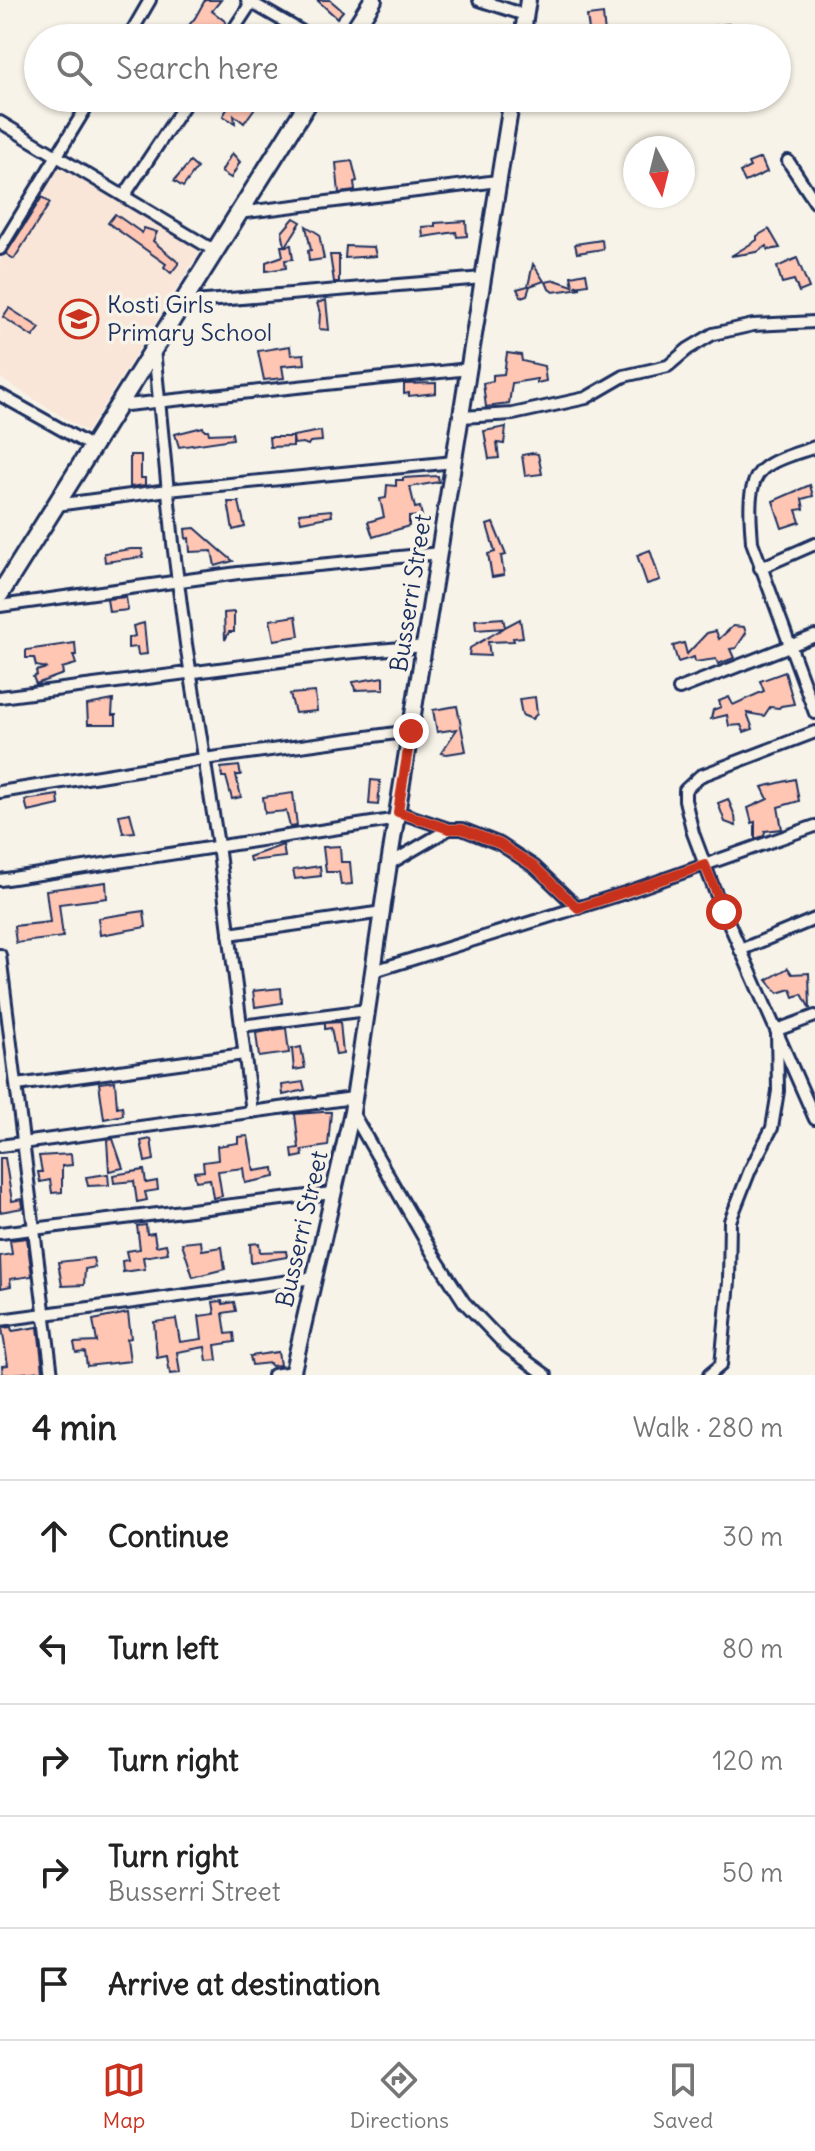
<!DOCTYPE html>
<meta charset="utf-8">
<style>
:root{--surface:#fff;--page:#f6f6f6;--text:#222;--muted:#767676;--line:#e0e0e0;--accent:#c8321e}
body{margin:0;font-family:Delius,sans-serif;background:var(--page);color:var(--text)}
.compass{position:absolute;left:623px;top:136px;width:72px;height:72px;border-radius:50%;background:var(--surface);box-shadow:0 2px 6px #0004;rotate:173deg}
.stop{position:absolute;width:24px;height:24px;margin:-18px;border:6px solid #c8321e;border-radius:50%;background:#fff}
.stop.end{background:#c8321e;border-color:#fff;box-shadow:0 2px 8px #0008}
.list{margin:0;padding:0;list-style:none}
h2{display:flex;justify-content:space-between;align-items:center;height:104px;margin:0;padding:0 32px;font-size:34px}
h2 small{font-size:26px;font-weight:400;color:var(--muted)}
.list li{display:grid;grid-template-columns:52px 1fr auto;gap:24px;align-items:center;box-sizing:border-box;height:112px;padding:0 32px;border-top:2px solid var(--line)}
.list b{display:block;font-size:30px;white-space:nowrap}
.list p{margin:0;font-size:26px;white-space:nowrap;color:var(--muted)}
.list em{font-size:26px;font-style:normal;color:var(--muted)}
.icon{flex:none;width:44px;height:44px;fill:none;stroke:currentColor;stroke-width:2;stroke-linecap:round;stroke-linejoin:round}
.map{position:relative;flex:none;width:815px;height:1375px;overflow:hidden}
.search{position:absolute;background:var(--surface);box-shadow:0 2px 6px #0004;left:24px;right:24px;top:24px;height:88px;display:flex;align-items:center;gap:20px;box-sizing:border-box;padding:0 28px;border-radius:44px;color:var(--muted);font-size:30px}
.sheet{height:664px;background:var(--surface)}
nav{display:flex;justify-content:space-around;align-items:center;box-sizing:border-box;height:112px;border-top:2px solid var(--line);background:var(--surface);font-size:22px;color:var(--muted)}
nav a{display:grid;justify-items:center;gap:4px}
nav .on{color:var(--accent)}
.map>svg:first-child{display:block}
.built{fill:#f9e6d8}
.building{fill:#ffc6b4;stroke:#1b2f5e;stroke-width:2}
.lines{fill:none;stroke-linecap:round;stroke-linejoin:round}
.minor-casing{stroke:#1b2f5e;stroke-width:16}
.secondary-casing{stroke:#1b2f5e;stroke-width:20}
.primary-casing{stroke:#1b2f5e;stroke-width:22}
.minor{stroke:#f7f3e8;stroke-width:10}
.secondary{stroke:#f7f3e8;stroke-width:14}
.primary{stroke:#f7f3e8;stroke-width:16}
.route{stroke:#c8321e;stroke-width:10}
.labels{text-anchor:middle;stroke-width:7;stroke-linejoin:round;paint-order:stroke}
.poi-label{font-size:24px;fill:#1b2f5e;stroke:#f7f3e8;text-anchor:start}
.street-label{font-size:24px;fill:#1b2f5e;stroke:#f7f3e8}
</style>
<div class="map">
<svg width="815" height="1375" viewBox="0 0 815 1375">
<rect width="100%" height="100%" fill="#f7f3e8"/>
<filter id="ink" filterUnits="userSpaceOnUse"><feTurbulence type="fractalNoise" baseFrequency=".0125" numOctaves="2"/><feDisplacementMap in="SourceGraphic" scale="16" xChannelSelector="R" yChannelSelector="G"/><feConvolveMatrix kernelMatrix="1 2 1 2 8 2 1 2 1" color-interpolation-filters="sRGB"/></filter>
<g filter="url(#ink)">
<path class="built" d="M59,164L200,251L87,432L0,378V261Z"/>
<g class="building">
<path d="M205,0H221L212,11L226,22L213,37L201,28L194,37L185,30L195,18Z"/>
<path d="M317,0H330L343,11L337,18Z"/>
<path d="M603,14L605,34L590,37L587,16Z"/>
<path d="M222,98H262L244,123L234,115L235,123L223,116L230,104Z"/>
<path d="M232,153L240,162L231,178L221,172Z"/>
<path d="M761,158L767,172L745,182L740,172L750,167L748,163Z"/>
<path d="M352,161L357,181L354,182L355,191L339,193L336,163Z"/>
<path d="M190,162L197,168L183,187L174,181Z"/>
<path d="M42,197L50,203L14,259L6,254Z"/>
<path d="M115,214L142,233L144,228L157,232L153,241L179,263L171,273L164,267L166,264L108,223Z"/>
<path d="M294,218L301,222L286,246L291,245L293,259L285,260L286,268L266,271V262L283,256L281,246H285L282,232Z"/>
<path d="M466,221L467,236L457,237L456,232L423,237L422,227L435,226V223Z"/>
<path d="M306,226L319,234L324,259L309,261L308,251L311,250Z"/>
<path d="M769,229L780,248L768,250L767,246L757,252L731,256L757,240V236Z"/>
<path d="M602,240L603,249L577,253L575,244Z"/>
<path d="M346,246L374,247L376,256L345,258Z"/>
<path d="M330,255H339V282H334Z"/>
<path d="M797,258L809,288L799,292L794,280L782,283L777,267Z"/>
<path d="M533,264L544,281L530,286L527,295L521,297L517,289L528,286Z"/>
<path d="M586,273L588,284L575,286L581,288L553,292L549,289L546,282L555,280L573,286L571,276Z"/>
<path d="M326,300L329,330L319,329L320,313L317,303Z"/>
<path d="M9,308L40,328L33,337L3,317Z"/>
<path d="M290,346L291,355L304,354L305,364L282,366L284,378L264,380L258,351Z"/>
<path d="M507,353L521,355L522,361L544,366L546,381L537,383V379L512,383L509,404L486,407L483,383L493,381V375L504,374Z"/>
<path d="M436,383V393L409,396V393L404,394V384Z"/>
<path d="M203,427L204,430H208L209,434L232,433L233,439L179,447L175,434Z"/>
<path d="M506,427L504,444L497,443L499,458L489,459L484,431Z"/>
<path d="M321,431L322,441L310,442L308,445L303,443L294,444L293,436Z"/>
<path d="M269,437H293V446L270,447Z"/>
<path d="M533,453L538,454L542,474L525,476L522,455Z"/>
<path d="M130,455H141V478H145V485L130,487Z"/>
<path d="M438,476L439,482L410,487L415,508L420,507L422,516L409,517V526L373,537L368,522L384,517L380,499L386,498L387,485L396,486V480H403V478Z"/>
<path d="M810,485L813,496L802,499L804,509L796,510L800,522L782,528L773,501Z"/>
<path d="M228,502H239L245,527L233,530Z"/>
<path d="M331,510L332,516L301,522L299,513Z"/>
<path d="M493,523L506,555L501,556L504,575L492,577L488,554L495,552L487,525Z"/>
<path d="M195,528L220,550L233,561L215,566L212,551L190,552L189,538L186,539L185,529Z"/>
<path d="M131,549H142L143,557L105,562L104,553Z"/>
<path d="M650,550L660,580L647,584L637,555Z"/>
<path d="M126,597L128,610L109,612L107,599Z"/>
<path d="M234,612V632H229L225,640L224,613Z"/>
<path d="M296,616L299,636L274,640L270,620Z"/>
<path d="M503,618L505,627L520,619L523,637L513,638L514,641L488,642L490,656L469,655L470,648L504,628L476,630L475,620Z"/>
<path d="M144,623L147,654L138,655L137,647L128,648V638L135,636L133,626Z"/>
<path d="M733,626L744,627L746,633L736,648L730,649L734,658L718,664L716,659L695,662L694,657L678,662L673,646L684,643L687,654L707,633L716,631L719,639Z"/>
<path d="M75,643L76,655H73L76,664L62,668L63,674L36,684L33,677L37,675L36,671L47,668L36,666L34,658H26V650Z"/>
<path d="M785,672L794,704L781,706L779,708L770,707L764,716L747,713L753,729L744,732L741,725L729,726L727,715L711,719L713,710L721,707L719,701L729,697L733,705L764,691L760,681Z"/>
<path d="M384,677V689L355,690L353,682Z"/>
<path d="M315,692L317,711L295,713L290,694Z"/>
<path d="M535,697L537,714L532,719L522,715L519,699Z"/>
<path d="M113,700L112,715H116V724H88L87,705Z"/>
<path d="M457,706L466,751L447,754L441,753L457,729L437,732L433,710Z"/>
<path d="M239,766L241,775H236L241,797L232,799L226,777H222L221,768Z"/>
<path d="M795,779L799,801L778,807L782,829L765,831L764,836L755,839V822L752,823L748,808L768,799L762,787Z"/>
<path d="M371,780L380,781L378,805L369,804Z"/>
<path d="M293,793L297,826L290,827L286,811L265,813L263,797Z"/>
<path d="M58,795L59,805L28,812L25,800Z"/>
<path d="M728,799L735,816L736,826L725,822L718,803Z"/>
<path d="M130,813L135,832L123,833L119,815Z"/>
<path d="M283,845L285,857L250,861L249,857Z"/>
<path d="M340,846L341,862H350L352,884L341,885L339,872H326L323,847Z"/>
<path d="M320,866L321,876L295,879L293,870Z"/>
<path d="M106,882L107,898L59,904L63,937L16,943L14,926L50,922L46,890Z"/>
<path d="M144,911L146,927L100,935L98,918Z"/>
<path d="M788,968L792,974L809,973L810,1009L802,994L794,997L791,989L778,993L767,980Z"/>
<path d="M281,988L282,1003L255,1007L253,991Z"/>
<path d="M340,1022L343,1054L336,1055L331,1028L325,1029V1023Z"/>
<path d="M286,1028L289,1053L259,1057L256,1033Z"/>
<path d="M301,1047L305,1068L294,1070L292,1049Z"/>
<path d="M115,1081L117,1107L122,1106L123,1115L104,1119L99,1083Z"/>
<path d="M303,1082L305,1090L283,1095L282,1085Z"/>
<path d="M323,1112H331L328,1146L302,1150L303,1156L293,1158L292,1149L299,1148L295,1114Z"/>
<path d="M248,1136L254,1171L274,1168L275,1177L245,1183L243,1168L218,1171L222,1196L213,1198L210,1179L196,1181L194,1172L204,1171L203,1162L218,1160L217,1146L238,1143V1137Z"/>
<path d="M113,1139L123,1168L109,1171L107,1140Z"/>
<path d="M151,1139L154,1160L145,1162L141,1141Z"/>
<path d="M71,1154L72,1165L62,1166V1192L52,1193L50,1180L40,1182L38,1172H42L39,1156Z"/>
<path d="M0,1158H5L12,1201L22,1199L23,1208L0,1212Z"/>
<path d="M144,1170L146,1183L157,1181L158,1190L145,1192L147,1200L137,1202L134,1181L114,1183L113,1175Z"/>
<path d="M108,1174L109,1185L88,1186L86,1177Z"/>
<path d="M146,1225L147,1234L154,1233L156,1246L166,1244L168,1253L143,1257L145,1269L123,1272L122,1261L128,1260L126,1251L140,1249L137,1226Z"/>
<path d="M27,1238L32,1276L10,1279L11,1286L1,1288L0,1256L12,1254L10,1240Z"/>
<path d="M201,1241L202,1250L222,1247L225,1269L193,1277L182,1243Z"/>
<path d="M259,1243L260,1252L286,1251L287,1257L251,1263L250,1244Z"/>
<path d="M93,1258L95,1267L85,1269L84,1285L62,1286L58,1262Z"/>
<path d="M222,1301L223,1304L234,1302L236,1311L223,1313L226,1334L234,1333L235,1342L215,1345L217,1360L207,1361L205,1347L177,1352L180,1373L170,1374L167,1356L157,1358L154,1322L176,1319L180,1342L202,1339L199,1316L215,1314L213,1302Z"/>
<path d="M128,1313L131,1338L127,1339L130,1361L87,1366L85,1352L76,1353L74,1343L97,1342L93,1320Z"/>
<path d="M11,1327L12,1331L38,1327L43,1371L3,1375L2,1366L8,1365L2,1328Z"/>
<path d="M278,1352L280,1365L271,1366L270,1363L252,1365L250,1356Z"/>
</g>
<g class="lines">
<g class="minor-casing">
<g id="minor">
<path d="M247,0L313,38"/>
<path d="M479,0L525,15"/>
<path d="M128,38L150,0"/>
<path d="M228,38L253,0"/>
<path d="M676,38L729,31"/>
<path d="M0,122L215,251"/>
<path d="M788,161L815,202"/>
<path d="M124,196L189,98"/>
<path d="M238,213L498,181"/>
<path d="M0,249L92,98"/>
<path d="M182,303L483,278"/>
<path d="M154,349L173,543L186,644L218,845L252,1112"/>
<path d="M0,395L91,446"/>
<path d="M117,406L469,369"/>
<path d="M461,417L513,414L586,398L624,376L668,366L688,349L713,334L753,325L815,322"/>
<path d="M815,447C799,453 776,458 763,469C745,484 751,522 752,542L815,713"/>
<path d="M56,505L168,490L454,462"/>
<path d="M760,568L815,544"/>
<path d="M0,606L238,573L440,553"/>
<path d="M679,689L815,636"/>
<path d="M0,697L343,653L425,646"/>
<path d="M815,732L700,776L685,790V800L693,833L714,889L815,1119"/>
<path d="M0,792L204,759L411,731"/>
<path d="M398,812L449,829H462L500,844L535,867L578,908"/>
<path d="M389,864L449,829"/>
<path d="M0,880L398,819"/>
<path d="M229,934L383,912"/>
<path d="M740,950L815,919"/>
<path d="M0,955L52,1375"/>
<path d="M374,971L625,893L815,826"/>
<path d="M241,1026L367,1010"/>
<path d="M17,1085L244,1054"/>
<path d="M352,1112L433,1254L464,1302L506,1346L546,1375"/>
<path d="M0,1146L353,1098"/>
<path d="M0,1233L332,1193"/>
<path d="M0,1320L313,1278"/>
<path d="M273,1375L292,1372"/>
<path d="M709,1375L721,1365L729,1282L730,1221L750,1170L772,1128L778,1091L777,1030L815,1016"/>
</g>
</g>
<g class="secondary-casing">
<g id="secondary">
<path d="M522,38L528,0"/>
<path d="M292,1375L352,1112L389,864L512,98"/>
</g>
</g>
<g class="primary-casing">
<g id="primary">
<path d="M349,38L373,0"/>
<path d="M0,594L311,98"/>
</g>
</g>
<use href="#minor" class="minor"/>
<use href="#secondary" class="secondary"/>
<use href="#primary" class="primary"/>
</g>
</g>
<g class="lines" filter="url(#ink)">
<path class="route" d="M411,731L398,812L449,829H462L500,844L535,867L578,908L705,865L724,912"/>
</g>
<defs>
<g id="school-ring" transform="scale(2)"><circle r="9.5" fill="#f7f3e8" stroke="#c8321e" stroke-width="1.5"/><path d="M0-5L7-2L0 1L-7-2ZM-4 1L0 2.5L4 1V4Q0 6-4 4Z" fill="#c8321e"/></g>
</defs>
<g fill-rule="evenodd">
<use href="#school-ring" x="79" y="319"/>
</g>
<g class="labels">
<g class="poi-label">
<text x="107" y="313">Kosti Girls<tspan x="107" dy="28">Primary School</tspan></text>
</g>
<g class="street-label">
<text transform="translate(411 593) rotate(-81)" y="8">Busserri Street</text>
<text transform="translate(302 1229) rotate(-77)" y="8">Busserri Street</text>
</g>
</g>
</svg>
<svg class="compass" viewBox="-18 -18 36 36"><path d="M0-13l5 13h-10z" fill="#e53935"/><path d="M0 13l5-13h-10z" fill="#767676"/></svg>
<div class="stop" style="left:724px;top:912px"></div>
<div class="stop end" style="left:411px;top:731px"></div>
<div class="search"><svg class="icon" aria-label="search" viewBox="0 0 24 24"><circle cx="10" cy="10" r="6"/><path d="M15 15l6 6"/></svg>Search here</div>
</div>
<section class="sheet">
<h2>4 min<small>Walk · 280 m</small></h2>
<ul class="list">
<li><svg class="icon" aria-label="ahead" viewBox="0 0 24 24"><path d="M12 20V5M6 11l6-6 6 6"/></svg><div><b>Continue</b></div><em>30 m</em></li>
<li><svg class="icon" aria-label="left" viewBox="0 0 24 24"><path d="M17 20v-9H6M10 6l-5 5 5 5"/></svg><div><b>Turn left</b></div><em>80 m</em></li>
<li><svg class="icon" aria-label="right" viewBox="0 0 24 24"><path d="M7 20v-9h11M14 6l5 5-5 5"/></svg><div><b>Turn right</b></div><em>120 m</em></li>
<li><svg class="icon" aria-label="right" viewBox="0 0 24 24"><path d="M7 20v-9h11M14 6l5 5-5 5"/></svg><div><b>Turn right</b><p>Busserri Street</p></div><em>50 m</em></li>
<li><svg class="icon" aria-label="arrive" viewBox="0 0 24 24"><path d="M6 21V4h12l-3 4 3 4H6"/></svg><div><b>Arrive at destination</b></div></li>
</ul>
</section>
<nav>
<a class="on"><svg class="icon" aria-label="map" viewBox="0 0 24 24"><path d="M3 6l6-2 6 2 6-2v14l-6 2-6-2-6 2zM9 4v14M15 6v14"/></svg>Map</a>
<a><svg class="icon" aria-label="directions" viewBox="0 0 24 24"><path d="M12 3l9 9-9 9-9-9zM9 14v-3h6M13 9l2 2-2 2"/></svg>Directions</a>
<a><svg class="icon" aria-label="saved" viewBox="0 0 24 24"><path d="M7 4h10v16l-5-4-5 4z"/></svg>Saved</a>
</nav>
